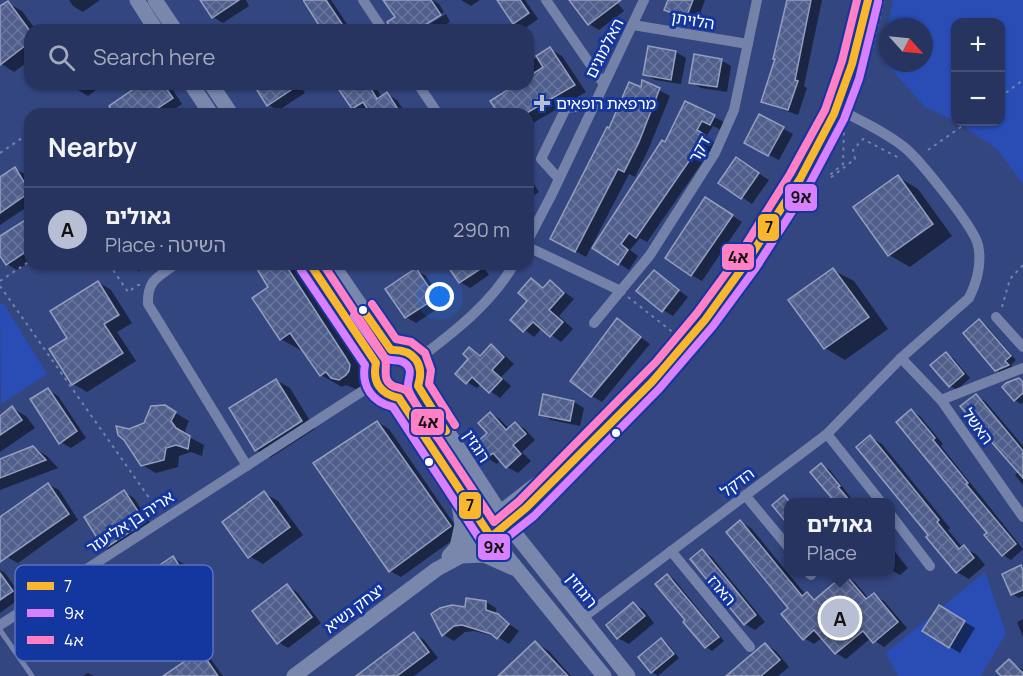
<!DOCTYPE html>
<meta charset="utf-8">
<style>
:root{--surface:#273460;--page:#2f3c66;--text:#f1f3f6;--muted:#a4aabd;--line:#434f75;--accent:#b8bed3}
body{margin:0;font-family:Manrope,"Noto Sans Hebrew",sans-serif;background:var(--page);color:var(--text)}
.controls{position:absolute;right:18px;top:18px;display:grid;overflow:hidden;border-radius:12px;box-shadow:0 2px 4px #0004}
.controls button{width:54px;height:54px;display:grid;place-items:center;padding:0;border:0;border-bottom:2px solid var(--line);background:var(--surface);color:var(--text);font:30px sans-serif}
.compass{position:absolute;left:879px;top:18px;width:54px;height:54px;border-radius:50%;background:var(--surface);box-shadow:0 2px 4px #0004;rotate:117deg}
.you{position:absolute;left:440px;top:297px;width:21px;height:21px;margin:-15px;border:4px solid #fff;border-radius:50%;background:#1a73e8;box-shadow:0 0 0 9px #1a73e833}
.badge{display:grid;place-items:center;width:39px;height:39px;border-radius:50%;background:var(--accent);color:#111;font-size:20px;font-weight:700}
.pin{position:absolute;translate:-50% -50%;border:3px solid #fff;box-shadow:0 2px 6px #0006}
.popup{position:absolute;left:784px;top:498px;width:111px;height:78px;box-sizing:border-box;display:grid;place-content:center;border-radius:12px;background:var(--surface);filter:drop-shadow(0 2px 4px #0005);font-size:20px;white-space:nowrap;color:var(--muted)}
.popup b{font-size:22px;color:var(--text)}
.popup::after{content:'';position:absolute;left:50%;top:100%;margin-left:-12px;border:12px solid transparent;border-top-color:var(--surface)}
.list{margin:0;padding:0;list-style:none}
h2{display:flex;justify-content:space-between;align-items:center;height:78px;margin:0;padding:0 24px;font-size:26px}
h2 small{font-size:20px;font-weight:400;color:var(--muted)}
.list li{display:grid;grid-template-columns:39px 1fr auto;gap:18px;align-items:center;box-sizing:border-box;height:84px;padding:0 24px;border-top:2px solid var(--line)}
.list b{display:block;font-size:22px;white-space:nowrap}
.list p{margin:0;font-size:20px;white-space:nowrap;color:var(--muted)}
.list em{font-size:20px;font-style:normal;color:var(--muted)}
.icon{flex:none;width:33px;height:33px;fill:none;stroke:currentColor;stroke-width:2;stroke-linecap:round;stroke-linejoin:round}
.map{position:relative;flex:none;width:1023px;height:676px;overflow:hidden}
.search{position:absolute;background:var(--surface);box-shadow:0 2px 4px #0004;left:24px;top:24px;width:510px;height:66px;display:flex;align-items:center;gap:15px;box-sizing:border-box;padding:0 21px;border-radius:18px;color:var(--muted);font-size:22px}
.panel{position:absolute;background:var(--surface);box-shadow:0 2px 4px #0004;left:24px;top:108px;width:510px;height:162px;border-radius:18px}
.map>svg:first-child{display:block}
.green{fill:#294db5}
.shadow{fill:#0007}
.building{fill:url(#building-cross-hatch);stroke:#949ebe;stroke-width:1.5}
.lines{fill:none;stroke-linecap:round;stroke-linejoin:round}
.path{stroke:#7481a9;stroke-width:2;stroke-dasharray:3 4.5;stroke-linecap:butt}
.lane{stroke:#7481a9;stroke-width:5}
.street{stroke:#7481a9;stroke-width:10}
.secondary{stroke:#7a87ad;stroke-width:15}
.bus-1-casing{stroke:#14369f;stroke-width:12}
.bus-2-casing{stroke:#14369f;stroke-width:12}
.bus-3-casing{stroke:#14369f;stroke-width:12}
.bus-1{stroke:#fab62d;stroke-width:8}
.bus-2{stroke:#d880ff;stroke-width:8}
.bus-3{stroke:#ff80c5;stroke-width:8}
.poi-dot{fill:#b8bed3;stroke:#14369f;stroke-width:2}
.bus-dot{fill:#fff;stroke:#14369f;stroke-width:2}
.labels{text-anchor:middle;stroke-width:6;stroke-linejoin:round;paint-order:stroke}
.street-label{font-size:16px;fill:#fff;stroke:#14369f}
.poi-label{font-size:16px;fill:#fff;stroke:#14369f;text-anchor:start}
.key{fill:#14369f;stroke:#5a72bc;stroke-width:1.5}
.key-label{font-size:16px;fill:#fff}
.line-badge{stroke:#14369f;stroke-width:2}
.pale-badge-label{font-size:16px;text-anchor:middle;font-weight:bold;fill:#111}
</style>
<div class="map">
<svg width="1023" height="676" viewBox="0 0 1023 676">
<defs>
<pattern id="building-cross-hatch" width="8" height="8" patternUnits="userSpaceOnUse" patternTransform="scale(1.5)"><rect width="8" height="8" fill="#505e8c"/><path d="M0 0l8 8M0 8l8-8" fill="none" stroke="#6a769d"/></pattern>
</defs>
<rect width="100%" height="100%" fill="#344680"/>
<g class="green">
<path d="M893,0H1023V184L997,149L957,122H1000V22H956L955,121L925,107L882,59L888,28V63H924V27H888Z"/>
<path d="M3,303L47,374L1,404L0,305Z"/>
<path d="M985,572L1006,633L981,676H898L886,653Z"/>
</g>
<g class="shadow">
<path d="M69,0H100L83,12L73,6Z"/>
<path d="M201,0H246L249,6L223,23L213,17Z"/>
<path d="M301,0H331L351,30H324L309,7Z"/>
<path d="M385,0H433L439,4L444,12L415,30H394L397,18Z"/>
<path d="M461,0H480L471,6Z"/>
<path d="M498,0H525L538,19L524,29L514,23Z"/>
<path d="M577,0H615L624,11L599,30L589,24Z"/>
<path d="M670,0H705L697,23L666,9Z"/>
<path d="M789,0H822L804,86L807,88L798,115L772,106L763,101L777,59Z"/>
<path d="M8,3L22,11L36,30H30V60L14,72L0,63V8Z"/>
<path d="M446,14L450,22L437,30H420Z"/>
<path d="M550,49L562,56L586,92L528,126V114H501L520,84H528V57L531,61Z"/>
<path d="M676,52L686,58L681,84L655,80L645,74Z"/>
<path d="M721,60L731,66L727,92L701,88L691,82Z"/>
<path d="M644,82L670,96L649,148L635,177L629,174L586,257L552,238L610,130L642,89Z"/>
<path d="M73,84H104L88,96L78,90Z"/>
<path d="M144,84H169L182,104L167,114H116Z"/>
<path d="M255,84H299L305,93L279,110L268,105Z"/>
<path d="M337,84H373L382,97L387,94L397,100L406,114H372L370,110L363,114L353,108Z"/>
<path d="M686,103L724,122L721,130L713,126L706,137L714,142L710,151L647,242L640,238L630,250L638,256L629,270L594,247L666,143Z"/>
<path d="M760,116L793,134L779,160L756,148Z"/>
<path d="M746,165L769,180L752,204L720,182Z"/>
<path d="M15,169L25,174L30,181V205L0,225V179Z"/>
<path d="M528,175L539,192L528,199Z"/>
<path d="M898,177L918,189L952,236L910,267L889,255L855,208Z"/>
<path d="M716,205L742,222L702,281L691,275Z"/>
<path d="M30,219V262L17,270L7,264L0,253V238Z"/>
<path d="M127,264H149L139,271Z"/>
<path d="M256,264H297L367,371L370,383L361,391L346,385L342,387L321,375L304,350L302,351L281,339L271,287Z"/>
<path d="M448,264H481L489,275L470,288L460,282Z"/>
<path d="M416,270L426,276L445,304L416,323L406,317Z"/>
<path d="M833,270L854,281L888,329L845,360L825,348Z"/>
<path d="M654,272L688,297L673,316L663,310Z"/>
<path d="M531,280L545,288L551,282L574,299L559,316L573,329L561,342L542,328L534,337L512,320L529,301Z"/>
<path d="M98,282L111,290L132,323L117,332L136,361L87,392L73,384L69,338Z"/>
<path d="M618,320L650,344L602,402L592,396Z"/>
<path d="M979,321L986,325L1016,360L1011,365L1014,369L1003,374L996,370Z"/>
<path d="M491,346L501,352L514,364L501,377L511,386L500,398L481,384L477,388L467,382L471,359L470,349L482,356Z"/>
<path d="M946,354L953,358L970,378L957,390L950,386L933,366Z"/>
<path d="M1019,379L1023,381V402L1021,404L1015,400Z"/>
<path d="M276,380L290,388L315,429L270,458L256,450L231,409Z"/>
<path d="M48,390L58,396L86,438L71,448L60,442Z"/>
<path d="M976,396L985,401L1023,446V485L1015,475L1019,471Z"/>
<path d="M574,402L584,408L580,426L551,420L541,414Z"/>
<path d="M164,406L189,421L185,430L189,437L204,445L202,456L191,452L179,456L178,467L156,473L142,465L129,430L145,424Z"/>
<path d="M12,408L26,416L35,428L0,452V418Z"/>
<path d="M911,410L920,416L943,444L941,446L1023,549L1011,560L1003,555Z"/>
<path d="M490,413L500,419L509,429L515,423L525,429L535,440L522,452L531,461L518,473L507,467L501,460L497,464L487,458Z"/>
<path d="M378,422L389,429L461,534L401,577L390,571Z"/>
<path d="M870,437L882,444L950,528L948,530L963,548L976,554L985,565L969,579L957,572L930,536Z"/>
<path d="M33,447L47,456L58,468L0,490V461Z"/>
<path d="M821,465L830,470L854,502H837L812,472Z"/>
<path d="M48,484L59,490L78,520L18,563L7,557L0,547V519Z"/>
<path d="M124,492L134,498L154,529L116,554L105,548Z"/>
<path d="M264,493L278,501L303,535L263,564L249,556Z"/>
<path d="M741,522L751,528L806,595L817,600L845,576L855,582L869,599L874,595L884,601L907,628L884,647L871,638L846,659L836,653L823,637L814,644L804,638L790,608Z"/>
<path d="M891,547L908,568L900,575L891,570Z"/>
<path d="M702,551L712,557L765,622L755,630L745,624Z"/>
<path d="M173,558L184,564L203,594L171,615L160,608L80,661L70,655L118,578L131,587Z"/>
<path d="M1021,567L1023,569V596L1019,598L1012,594Z"/>
<path d="M0,570L5,573L22,597L0,613Z"/>
<path d="M667,575L674,579L724,641L712,651L706,647L687,620Z"/>
<path d="M287,586L297,592L321,623L288,648L278,642Z"/>
<path d="M486,602L496,608V615L519,631L509,644L498,637L474,631L465,632L454,641L444,635L433,614L466,609Z"/>
<path d="M634,604L644,610L654,623L629,644L618,638L608,626Z"/>
<path d="M939,607L975,628L960,653L924,631Z"/>
<path d="M1023,619V637L1017,622Z"/>
<path d="M414,634L424,640L438,658L414,676H359Z"/>
<path d="M661,640L668,644L679,658L658,676L652,672Z"/>
<path d="M536,643L549,651L571,676H504Z"/>
<path d="M766,645L776,651L789,667L778,676H733Z"/>
<path d="M200,652L210,658L223,676H171Z"/>
<path d="M1009,660L1023,670V676H1003Z"/>
<path d="M88,673L94,676H83Z"/>
</g>
<g class="building">
<path d="M200,0H239L212,18Z"/>
<path d="M303,0H326L346,30H322Z"/>
<path d="M383,0H431L441,15L417,30H392L387,22L395,17Z"/>
<path d="M497,0H520L529,13L513,24Z"/>
<path d="M569,0H621L588,25Z"/>
<path d="M668,0H693L686,18L664,10Z"/>
<path d="M787,0H811L795,80L798,81L788,110L761,102L775,59H773Z"/>
<path d="M8,1L30,31V42L0,65V6Z"/>
<path d="M648,46L676,51L671,80L643,75Z"/>
<path d="M550,47L575,85L525,114H499L490,101L517,84H528V77L543,67L536,56Z"/>
<path d="M694,54L722,59L717,87L689,83Z"/>
<path d="M642,80L660,88L639,142L624,172L618,169L575,252L550,239L607,127L609,128L629,82L641,87Z"/>
<path d="M141,84H163L173,98L149,114H114L109,106Z"/>
<path d="M253,84H300L267,106Z"/>
<path d="M335,84H368L377,99L387,92L401,114H371L363,102L352,109Z"/>
<path d="M685,101L715,115L710,125L702,121L697,130L705,135L700,145L636,238L629,233L621,244L628,250L618,265L592,248L662,140L665,142Z"/>
<path d="M759,114L784,127L768,156L744,143Z"/>
<path d="M736,157L759,173L741,199L718,183Z"/>
<path d="M15,167L30,192L0,213V177Z"/>
<path d="M898,175L933,224L888,256L853,207Z"/>
<path d="M705,197L733,215L691,276L665,258Z"/>
<path d="M30,217V249L6,265L0,256V236Z"/>
<path d="M254,264H285L346,358L350,365L349,371L346,375L339,380L331,378L326,372L320,376L290,333L280,340L252,298L268,287Z"/>
<path d="M446,264H488L459,283Z"/>
<path d="M416,268L436,298L405,318L385,289Z"/>
<path d="M833,268L869,317L824,349L788,300Z"/>
<path d="M654,270L679,290L662,312L636,291Z"/>
<path d="M531,278L543,288L550,280L564,293L549,310L563,322L550,337L533,322L523,332L510,320L527,301L518,293Z"/>
<path d="M98,281L119,315L104,324L123,353L72,385L49,349L67,338L50,311Z"/>
<path d="M617,318L641,337L591,397L570,381Z"/>
<path d="M979,319L1011,356L1005,361L1009,365L995,371L963,333Z"/>
<path d="M491,344L504,357L492,370L502,379L489,393L472,377L466,384L455,374L468,359L463,354L469,347L480,356Z"/>
<path d="M946,352L964,374L949,387L930,365Z"/>
<path d="M1019,378L1023,382V393L1014,401L1002,387L1006,383Z"/>
<path d="M276,379L302,421L255,451L229,408Z"/>
<path d="M48,388L77,431L59,444L30,399Z"/>
<path d="M543,394L574,401L570,421L539,415Z"/>
<path d="M976,394L1023,451V478L960,406Z"/>
<path d="M165,405L176,412L171,421L176,428L190,436L188,449L176,445L166,448L164,460L141,466L124,440L118,435L116,426L129,429L144,423L151,406Z"/>
<path d="M12,406L22,420L0,435V416Z"/>
<path d="M911,409L935,438L933,440L968,483L966,484L1016,544L1002,556L984,535L987,533L896,422Z"/>
<path d="M490,412L506,430L515,422L526,434L513,445L521,454L506,468L493,453L486,459L473,446L487,433L478,423Z"/>
<path d="M377,421L451,526L389,572L313,463Z"/>
<path d="M870,435L939,520L937,522L959,549L964,545L974,558L956,573L926,537L928,535L856,447Z"/>
<path d="M33,446L46,460L0,478V459Z"/>
<path d="M821,463L840,486L838,487L851,502H835L810,472Z"/>
<path d="M48,483L69,514L0,562V517Z"/>
<path d="M124,490L145,522L104,549L84,517Z"/>
<path d="M264,491L290,527L248,558L222,522Z"/>
<path d="M784,495L789,501V526L772,505Z"/>
<path d="M740,520L802,596L807,592L814,600L845,574L866,599L874,593L898,622L873,643L863,631L835,654L814,630L803,640L781,614L788,608L726,532Z"/>
<path d="M702,549L756,615L744,625L690,559Z"/>
<path d="M173,556L193,588L160,610L153,601L69,657L48,625L118,576L126,588Z"/>
<path d="M1021,565L1023,571V590L1011,595L1002,574Z"/>
<path d="M0,573L13,591L0,600Z"/>
<path d="M667,574L719,637L705,648L683,622L685,620L655,584Z"/>
<path d="M287,584L312,617L277,644L252,611Z"/>
<path d="M466,598L486,601V610L498,614L509,624L497,639L491,634L462,625L454,626L442,636L431,614L440,608L452,605L465,607Z"/>
<path d="M633,602L645,616L617,639L606,625Z"/>
<path d="M939,605L965,621L949,648L922,631Z"/>
<path d="M414,632L429,652L397,676H356Z"/>
<path d="M661,638L674,654L651,673L638,657Z"/>
<path d="M535,641L568,676H498Z"/>
<path d="M765,643L780,660L761,676H726Z"/>
<path d="M200,650L218,676H163L191,657Z"/>
<path d="M1009,659L1023,673V676H1001L996,671Z"/>
</g>
<g class="lines">
<g class="path">
<path d="M872,48L884,0"/>
<path d="M1000,97L1023,80"/>
<path d="M844,125L843,164L831,174L830,178L855,159L853,150L863,139L899,158"/>
<path d="M928,150L968,122"/>
<path d="M0,153L28,134"/>
<path d="M109,264L128,292L138,285H141"/>
<path d="M0,281L30,261"/>
<path d="M0,286L157,509"/>
<path d="M628,297L675,334"/>
<path d="M1002,307L1010,279L1023,265"/>
</g>
<path class="lane" d="M0,630L32,676"/>
<g class="street">
<path d="M363,0L383,30"/>
<path d="M546,0L603,83"/>
<path d="M633,25L748,44"/>
<path d="M418,84L438,114"/>
<path d="M559,179L541,159L566,108L593,105"/>
<path d="M528,240L551,196L644,0"/>
<path d="M528,247L621,291"/>
<path d="M176,264C158,277 147,280 148,304L247,466"/>
<path d="M996,317L1023,347"/>
<path d="M594,323L650,255L715,153L734,110L757,0"/>
<path d="M901,358L941,400L1023,517"/>
<path d="M417,360C453,333 492,303 514,264"/>
<path d="M941,400L1023,368"/>
<path d="M827,434L881,502"/>
<path d="M745,495L789,548"/>
<path d="M891,515L930,566"/>
<path d="M671,551L750,647"/>
<path d="M808,572L811,575"/>
<path d="M581,619L827,434L901,358L969,298C977,282 982,263 978,245C974,227 919,159 904,147C884,131 859,120 836,108"/>
<path d="M0,625L375,383"/>
</g>
<g class="secondary">
<path d="M137,0L156,30"/>
<path d="M155,0L175,30"/>
<path d="M191,84L211,114"/>
<path d="M211,84L231,114"/>
<path d="M310,264L376,363"/>
<path d="M332,264L391,350"/>
<circle cx="397" cy="374" r="24"/>
<path d="M418,386L508,525L628,676"/>
<path d="M399,398L483,527L604,676"/>
<path d="M457,493L462,524L457,547"/>
<path d="M449,556L457,547L530,489L554,472"/>
<path d="M462,556L484,555L513,568"/>
<path d="M294,676L437,569C469,552 501,534 527,509C546,491 562,470 580,453C627,407 672,361 713,310C739,277 762,240 784,205C805,171 825,137 840,101C853,68 860,34 868,0"/>
</g>
<g class="bus-1-casing">
<g id="bus-1">
<path d="M310,264L376,363C372,382 380,394 399,398L491,537L526,508L652,382L705,320L746,263L800,179L834,114L852,64L868,0"/>
<path d="M363,310L391,350C414,349 425,364 418,386L446,431"/>
</g>
</g>
<g class="bus-2-casing">
<g id="bus-2">
<path d="M301,270L365,365C361,386 372,402 393,407L483,544L488,547H495L534,516L659,389L713,326L755,269L809,185L844,119L859,79L878,2"/>
<path d="M354,316L384,358C391,362 400,358 406,364C414,371 407,379 408,387C408,395 431,427 437,437"/>
</g>
</g>
<g class="bus-3-casing">
<g id="bus-3">
<path d="M323,264L385,358C388,368 381,380 393,386C398,388 402,388 407,391L494,522L519,501L656,362L697,313L738,257L790,174L825,110L842,61L857,0"/>
<path d="M372,304L396,339L411,342L425,353L431,370L429,384L455,425"/>
</g>
</g>
<use href="#bus-1" class="bus-1"/>
<use href="#bus-2" class="bus-2"/>
<use href="#bus-3" class="bus-3"/>
</g>
<path class="poi-dot" d="M539 94h6v6h6v6h-6v6h-6v-6h-6v-6h6z"/>
<g class="bus-dot">
<circle cx="363" cy="310" r="5"/>
<circle cx="616" cy="433" r="5"/>
<circle cx="429" cy="462" r="5"/>
</g>
<g class="labels">
<g class="street-label">
<text transform="translate(693 20) rotate(9)" y="6">הלויתן</text>
<text transform="translate(604 48) rotate(-63)" y="6">האלמוגים</text>
<text transform="translate(699 149) rotate(-61)" y="6">דקר</text>
<text transform="translate(978 426) rotate(54)" y="6">האשל</text>
<text transform="translate(477 446) rotate(57)" y="6">רוגזין</text>
<text transform="translate(737 482) rotate(-37)" y="6">הדקל</text>
<text transform="translate(130 522) rotate(-33)" y="6">אריה בן אליעזר</text>
<text transform="translate(582 590) rotate(52)" y="6">רוגוזין</text>
<text transform="translate(722 590) rotate(50)" y="6">הארז</text>
<text transform="translate(354 608) rotate(-37)" y="6">יצחק נשיא</text>
</g>
<g class="poi-label">
<text x="556" y="109">מרפאת רופאים</text>
</g>
</g>
<rect x="15" y="565" width="198" height="96" rx="9" class="key"/>
<rect x="27" y="582" width="27" height="8" fill="#fab62d"/>
<rect x="27" y="609" width="27" height="8" fill="#d880ff"/>
<rect x="27" y="636" width="27" height="8" fill="#ff80c5"/>
<g class="key-label">
<text x="64" y="592">7</text>
<text x="64" y="619">9א</text>
<text x="64" y="646">4א</text>
</g>
<g class="line-badge">
<rect x="784" y="183" width="34" height="29" rx="6" fill="#d880ff"/>
<rect x="757" y="213" width="23" height="29" rx="6" fill="#fab62d"/>
<rect x="721" y="243" width="34" height="28" rx="6" fill="#ff80c5"/>
<rect x="410" y="408" width="35" height="28" rx="6" fill="#ff80c5"/>
<rect x="458" y="491" width="24" height="29" rx="6" fill="#fab62d"/>
<rect x="477" y="533" width="34" height="28" rx="6" fill="#d880ff"/>
</g>
<g class="pale-badge-label">
<text x="801" y="203">9א</text>
<text x="769" y="233">7</text>
<text x="738" y="263">4א</text>
<text x="428" y="428">4א</text>
<text x="470" y="511">7</text>
<text x="494" y="553">9א</text>
</g>
</svg>
<div class="controls">
<button>+</button>
<button>−</button>
</div>
<svg class="compass" viewBox="-18 -18 36 36"><path d="M0-13l5 13h-10z" fill="#e53935"/><path d="M0 13l5-13h-10z" fill="#a4aabd"/></svg>
<div class="you"></div>
<div class="pin badge" style="left:840px;top:618px">A</div>
<div class="popup"><b>גאולים</b>Place</div>
<div class="search"><svg class="icon" aria-label="search" viewBox="0 0 24 24"><circle cx="10" cy="10" r="6"/><path d="M15 15l6 6"/></svg>Search here</div>
<section class="panel">
<h2>Nearby<small></small></h2>
<ul class="list">
<li><span class="badge">A</span><div><b>גאולים</b><p>Place · השיטה</p></div><em>290 m</em></li>
</ul>
</section>
</div>
